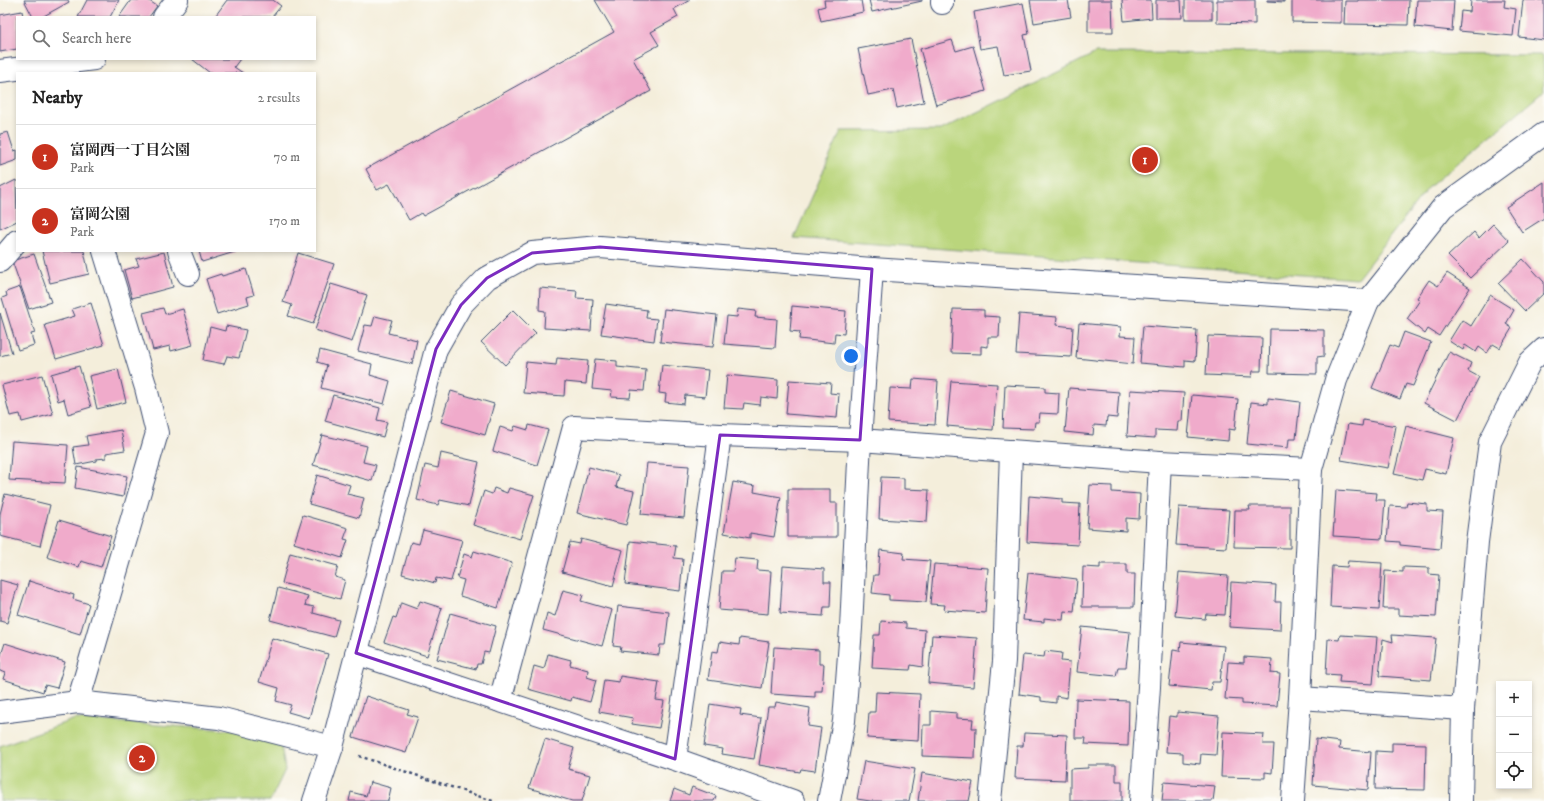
<!DOCTYPE html>
<meta charset="utf-8">
<style>
:root{--surface:#fff;--page:#f2f2f2;--text:#222;--muted:#767676;--line:#e0e0e0;--accent:#c8321e}
body{margin:0;font-family:"IM FELL DW Pica","Noto Serif JP",serif;background:var(--page);color:var(--text)}
.controls{position:absolute;right:12px;bottom:12px;display:grid;overflow:hidden;border-radius:0px;box-shadow:0 2px 6px #0003}
.controls button{width:36px;height:36px;display:grid;place-items:center;padding:0;border:0;border-bottom:1px solid var(--line);background:var(--surface);color:var(--text);font:20px sans-serif}
.you{position:absolute;left:851px;top:356px;width:14px;height:14px;margin:-10px;border:3px solid #fff;border-radius:50%;background:#1a73e8;box-shadow:0 0 0 6px #1a73e833}
.badge{display:grid;place-items:center;width:26px;height:26px;border-radius:50%;background:var(--accent);color:#fff;font-size:13px;font-weight:700}
.pin{position:absolute;translate:-50% -50%;border:2px solid #fff;box-shadow:0 1px 4px #0006}
.list{margin:0;padding:0;list-style:none}
h2{display:flex;justify-content:space-between;align-items:center;height:52px;margin:0;padding:0 16px;font-size:17px}
h2 small{font-size:13px;font-weight:400;color:var(--muted)}
.list li{display:grid;grid-template-columns:26px 1fr auto;gap:12px;align-items:center;box-sizing:border-box;height:64px;padding:0 16px;border-top:1px solid var(--line)}
.list b{display:block;font-size:15px;white-space:nowrap}
.list p{margin:0;font-size:13px;white-space:nowrap;color:var(--muted)}
.list em{font-size:13px;font-style:normal;color:var(--muted)}
.icon{flex:none;width:22px;height:22px;fill:none;stroke:currentColor;stroke-width:2;stroke-linecap:round;stroke-linejoin:round}
.map{position:relative;flex:none;width:1544px;height:801px;overflow:hidden}
.search{position:absolute;background:var(--surface);box-shadow:0 2px 6px #0003;left:16px;top:16px;width:300px;height:44px;display:flex;align-items:center;gap:10px;box-sizing:border-box;padding:0 14px;border-radius:0px;color:var(--muted);font-size:15px}
.panel{position:absolute;background:var(--surface);box-shadow:0 2px 6px #0003;left:16px;top:72px;width:300px;height:180px;border-radius:0px}
.map>svg:first-child{display:block}
.green{fill:#bad57b;stroke:#6a826c}
.building{fill:#f0abcb}
.lines{fill:none;stroke-linecap:round;stroke-linejoin:round}
.minor-casing{stroke:#3c4c71;stroke-width:24}
.path{stroke:#3c4c71;stroke-width:2.5;stroke-dasharray:3 3;stroke-linecap:butt}
.minor{stroke:#fff;stroke-width:22}
.marked{fill:none;stroke:#7b2cbf;stroke-width:3;stroke-linejoin:round}
</style>
<div class="map">
<svg width="1544" height="801" viewBox="0 0 1544 801">
<rect width="100%" height="100%" fill="#fdfcf7"/>
<filter id="ink" filterUnits="userSpaceOnUse"><feTurbulence type="fractalNoise" baseFrequency=".025" numOctaves="2"/><feDisplacementMap in="SourceGraphic" scale="8" xChannelSelector="R" yChannelSelector="G"/><feConvolveMatrix kernelMatrix="1 2 1 2 8 2 1 2 1" color-interpolation-filters="sRGB"/></filter>
<filter id="wash" filterUnits="userSpaceOnUse"><feTurbulence type="fractalNoise" baseFrequency=".012" numOctaves="4" result="noise"/><feDisplacementMap in="SourceGraphic" scale="16" xChannelSelector="R" yChannelSelector="G"/><feGaussianBlur stdDeviation="0.9" result="paint"/><feColorMatrix in="noise" values="0 0 0 0 0 0 0 0 0 0 0 0 0 0 0 0 0 1.4 0 .05"/><feComposite in="paint" operator="in"/></filter>
<g filter="url(#wash)">
<rect width="100%" height="100%" fill="#f4eedb"/>
<g class="green">
<path d="M1096,53L1543,55L1544,91L1428,188L1357,279L794,238L841,131L941,130Z"/>
<path d="M75,719L242,731L281,744L285,770L270,801H0V746Z"/>
</g>
<g id="blocks">
<g class="building">
<path d="M24,0H68L69,2L42,17H33Z"/>
<path d="M87,0H119L110,17H78Z"/>
<path d="M131,0H148L157,6L149,17H119Z"/>
<path d="M227,0H273L281,6L272,17H219L216,15Z"/>
<path d="M595,0H690L674,9L678,17L651,32L659,45L633,59L651,91L423,216L421,213L409,220L389,184L377,190L366,169L614,32Z"/>
<path d="M824,0H861L863,12L821,21L818,8L825,6Z"/>
<path d="M869,0H922V1L872,12Z"/>
<path d="M1030,0H1068L1071,17L1034,23Z"/>
<path d="M1088,0H1112L1113,32H1088Z"/>
<path d="M1122,0H1151L1152,18L1124,21Z"/>
<path d="M1156,0H1181L1182,18H1156Z"/>
<rect x="1185" y="0" width="27" height="19"/>
<path d="M1217,0H1255V24L1217,23Z"/>
<path d="M1267,0H1284V2L1267,1Z"/>
<path d="M1292,0H1341V23L1292,22Z"/>
<path d="M1358,0H1409L1408,25L1344,24L1345,1H1358Z"/>
<path d="M1417,0H1454L1452,31L1415,27Z"/>
<path d="M1471,0H1505L1504,7L1516,9L1513,36L1459,31L1461,11L1470,12Z"/>
<path d="M1523,0H1544V40L1519,37Z"/>
<path d="M1023,3L1029,34L1024,35L1031,71L1004,75L998,46L980,49L974,12Z"/>
<path d="M22,11L23,17H17V49L0,52V15Z"/>
<path d="M911,39L924,102L897,108L893,90L868,95L858,49Z"/>
<path d="M952,40L956,51L973,46L986,91L936,105L920,49Z"/>
<path d="M192,59H240L234,67L243,73H210Z"/>
<path d="M8,132L14,151L17,150V160L0,166V134Z"/>
<path d="M16,180L17,221L0,229V188Z"/>
<path d="M1544,182V218L1522,232L1506,207Z"/>
<path d="M1493,224L1509,241L1470,278L1448,256L1474,232L1479,238Z"/>
<path d="M42,251H84L89,274L50,283Z"/>
<path d="M199,251H238L202,262Z"/>
<path d="M164,252L173,287L132,298L124,270L139,266L136,259Z"/>
<path d="M298,253L334,264L313,324L288,316L292,305L283,302Z"/>
<path d="M34,254L51,302L29,309L12,261Z"/>
<path d="M1523,259L1544,282V293L1525,311L1498,283Z"/>
<path d="M246,269L254,295L247,297L249,304L217,314L206,279L221,274L222,276Z"/>
<path d="M1447,273L1470,288L1439,336L1428,329L1425,334L1407,319L1420,300L1417,298L1429,280L1438,286Z"/>
<path d="M331,284L367,295L352,342L315,330Z"/>
<path d="M20,287L35,333L31,334L34,345L18,350L2,298L7,296L6,292Z"/>
<path d="M540,288L577,291L576,298L593,299L591,331L544,328L545,311L539,310Z"/>
<path d="M1490,295L1514,310L1506,324L1512,328L1500,348L1493,344L1487,353L1479,347L1476,352L1465,345L1463,350L1449,341L1462,320L1471,326Z"/>
<path d="M91,303L104,345L56,359L45,325L75,316L72,309Z"/>
<path d="M606,304L647,310L646,318L657,319L654,341L601,334Z"/>
<path d="M792,306L846,311L844,334L835,333L834,343L799,339L800,332L790,331Z"/>
<path d="M163,308L165,314L183,309L193,345L171,351L170,346L153,350L143,313Z"/>
<path d="M664,309L717,315L713,347L660,342Z"/>
<path d="M738,309L756,311L755,317L777,319L775,348L724,344L727,316L737,317Z"/>
<path d="M953,309L984,310V316L1000,317L999,337H988V347L981,346V354L951,353Z"/>
<path d="M513,310L536,333L505,365L481,342Z"/>
<path d="M0,313L12,353L0,356Z"/>
<path d="M1019,314L1057,317L1056,325L1073,327L1071,357L1016,354Z"/>
<path d="M375,316L392,320L388,333L417,340L412,364L358,351L365,325L372,326Z"/>
<path d="M1079,323L1121,327L1120,336L1135,337L1133,364L1076,358Z"/>
<path d="M226,326L246,330L239,358L227,356L224,364L203,360L210,327L225,331Z"/>
<path d="M1143,326L1197,330L1195,361L1185,360V367L1140,363Z"/>
<path d="M1270,329L1324,330V356L1317,357V374L1269,373Z"/>
<path d="M1404,332L1431,342L1413,386L1406,384L1400,399L1372,388L1390,345L1398,348Z"/>
<path d="M1208,336L1262,338L1261,371H1253L1252,377L1206,375Z"/>
<path d="M320,350L372,364L370,375L390,381L384,404L321,388L327,365L317,362Z"/>
<path d="M1449,352L1471,363L1468,371L1479,377L1457,420L1424,403Z"/>
<path d="M557,358L588,361L586,384L565,382L564,396L523,393L526,362L556,365Z"/>
<path d="M595,359L617,361V367L646,370L644,391L631,390L630,398L611,397L612,391L592,389Z"/>
<path d="M662,365L708,370L705,397L685,395L684,404L665,402L666,394L659,393Z"/>
<path d="M79,366L91,407L68,414L64,399L58,401L51,374Z"/>
<path d="M118,369L126,402L97,409L89,376Z"/>
<path d="M42,375L53,414L22,422L20,414L10,416L2,385Z"/>
<path d="M727,375L778,380L777,399L761,397L760,405L744,403L743,409L724,408Z"/>
<path d="M913,379L938,381L935,425L888,422L890,388L912,389Z"/>
<path d="M789,380L831,383L830,393L839,394L837,418L786,414Z"/>
<path d="M951,381L997,384L993,430L947,426Z"/>
<path d="M1005,385L1045,387V392L1059,393L1058,414L1040,413L1039,422H1035L1034,429L1003,428Z"/>
<path d="M1069,388L1119,392L1117,418L1107,417L1106,426L1094,425L1093,435L1065,432Z"/>
<path d="M1130,390L1184,393L1182,421H1178L1177,431L1155,430V438L1127,436Z"/>
<path d="M451,391L494,404L485,435L441,422Z"/>
<path d="M333,395L380,408L377,420L387,422L383,437L325,421Z"/>
<path d="M1192,395L1238,399L1235,430L1229,429L1228,441L1188,437Z"/>
<path d="M1268,398L1300,402L1296,439H1289L1288,448L1247,444L1251,402L1268,404Z"/>
<path d="M1363,420L1396,426L1388,468L1341,460L1348,424L1362,426Z"/>
<path d="M529,425L548,430L537,465L493,451L500,427L513,431L515,426L528,430Z"/>
<path d="M1406,426L1454,438L1446,474L1425,469L1422,480L1394,474Z"/>
<path d="M121,430L125,450L106,453V458L96,459V461L76,465L73,447L88,445L86,436Z"/>
<path d="M322,435L367,446L363,462L376,465L372,481L313,465Z"/>
<path d="M12,441L68,445L65,483L9,480Z"/>
<path d="M441,453L479,462L469,506L440,500L438,505L417,500L425,465L438,468Z"/>
<path d="M647,463L689,466L684,518L641,514Z"/>
<path d="M78,467L127,476L123,497L75,488Z"/>
<path d="M589,467L619,475L616,487L634,491L626,525L577,513Z"/>
<path d="M317,475L350,485L347,494L364,498L359,518L309,504Z"/>
<path d="M881,477L904,478V489L929,490L927,522L879,519Z"/>
<path d="M733,482L755,486L754,492L781,497L774,537L750,533V538L724,533Z"/>
<path d="M1090,485L1112,486V492L1140,494L1139,519L1126,518V531L1087,528Z"/>
<path d="M494,488L507,493L509,488L534,495L520,539L473,525L484,491L492,494Z"/>
<path d="M788,489H830V503H837V537H788Z"/>
<path d="M1336,490L1377,493L1376,500H1385L1382,539L1333,536Z"/>
<path d="M5,494L50,505L40,546L0,536V514Z"/>
<path d="M1029,496L1062,499V503L1080,504L1078,545L1027,542Z"/>
<path d="M1407,502L1427,504V511L1443,512L1440,549L1400,545V542L1387,541L1390,506L1406,507Z"/>
<path d="M1249,506H1290V548L1234,547L1235,510H1250Z"/>
<path d="M1179,507L1229,510L1226,548L1176,545Z"/>
<path d="M303,515L348,528L344,539L348,540L342,558L294,543Z"/>
<path d="M59,520L111,536L101,567L81,561L79,567L47,557Z"/>
<path d="M423,530L462,540L451,581L436,578L435,583L402,574L411,542L419,544Z"/>
<path d="M581,539L623,550L613,586L562,572L570,542L580,544Z"/>
<path d="M630,541L676,546L674,558L683,559L680,591L625,584Z"/>
<path d="M880,550L904,553L903,559L930,561L926,602L889,600V595L872,593L874,575H878Z"/>
<path d="M474,551L512,563L498,608L460,596L464,580L457,578L464,554L472,557Z"/>
<path d="M290,553L338,566L335,577L345,580L340,599L282,583Z"/>
<path d="M735,558L758,560L757,570L771,571L768,614L719,610L722,571H733Z"/>
<path d="M1348,561L1382,563L1379,610L1330,607L1332,566L1347,567Z"/>
<path d="M934,564L988,568L985,613L944,610L945,605L930,604Z"/>
<path d="M1100,564H1127V574H1135L1134,607H1082L1083,567L1100,568Z"/>
<path d="M783,566L824,569V582H831L830,607H824L823,616L780,613Z"/>
<path d="M1403,567L1429,568V574L1439,575L1436,617L1398,615V609H1383L1385,571L1403,572Z"/>
<path d="M1179,572L1228,576L1225,615L1206,614L1205,619L1175,616Z"/>
<path d="M1028,573L1077,579L1074,612L1064,611L1063,620L1044,618V622L1023,620Z"/>
<path d="M0,580L18,585L7,623L0,621Z"/>
<path d="M29,581L74,595L73,599L89,604L80,634L18,615Z"/>
<path d="M1231,582L1276,585L1275,602H1281L1280,630L1229,627Z"/>
<path d="M278,588L308,596L305,605L314,607L313,613L339,620L334,637L270,620Z"/>
<path d="M563,590L583,595L581,601L612,610L602,646L543,630L547,613L555,616Z"/>
<path d="M420,601L442,608L427,656L384,642L393,617L396,618L401,603L417,609Z"/>
<path d="M618,606L669,612L665,645H660L659,655L620,651L621,647L613,646Z"/>
<path d="M450,613L496,626L489,653L484,652L481,664H477L476,669L437,659Z"/>
<path d="M881,621L906,623V628L925,630L923,667L911,665L910,670L872,668L874,635H880Z"/>
<path d="M1082,627L1130,632L1126,667H1118L1116,676L1077,672Z"/>
<path d="M932,635L977,638L973,687L928,683Z"/>
<path d="M1340,635L1377,637L1373,684L1339,682L1340,675L1326,674L1328,639L1339,640Z"/>
<path d="M1392,635L1436,638L1431,680L1379,676L1383,639L1393,642Z"/>
<path d="M272,638L328,654L309,718L288,712L291,705L276,701L279,688L259,682Z"/>
<path d="M740,638L769,642L762,688L708,680L712,651L718,652L720,642L739,645Z"/>
<path d="M1181,642L1224,646L1220,682H1212L1211,690L1169,686L1173,650L1180,651Z"/>
<path d="M5,643L65,662L57,688L45,685L43,692L3,679L5,673L0,671V658Z"/>
<path d="M774,647L819,650V664H824L822,691H815V697L771,694Z"/>
<path d="M1045,651L1062,653L1061,661L1070,662L1067,698L1056,696V703L1041,701V697L1019,694L1023,655L1044,657Z"/>
<path d="M548,654L571,660L570,665L588,670L587,677L596,680L590,702L572,697L571,701L528,689L534,666L544,669Z"/>
<path d="M1244,657L1272,659L1271,673L1280,674L1277,706L1242,704V700L1225,699L1228,662L1244,663Z"/>
<path d="M620,676L659,682L656,700L664,701L659,728L632,724L633,718L599,712L604,680L619,682Z"/>
<path d="M876,692L920,694L918,741L867,738L869,712H875Z"/>
<path d="M366,696L409,710L407,714L418,717L406,753L353,737Z"/>
<path d="M1076,699L1129,701L1128,746L1085,744L1086,738H1075Z"/>
<path d="M776,702L810,708L808,726L821,728L815,771L801,769L800,772L759,765L768,707H775Z"/>
<path d="M710,704L741,709L740,715L761,718L754,759L722,754L723,749L704,746Z"/>
<path d="M931,711L957,713V718L973,719L972,728H976L975,758L922,756L923,725H931Z"/>
<path d="M1177,712L1219,716L1216,755L1201,754L1200,764L1183,762V753L1166,752L1169,716L1177,717Z"/>
<path d="M1223,732L1264,734L1263,744H1274L1272,773L1265,772V778L1221,777Z"/>
<path d="M1024,733L1067,735L1065,780L1015,778L1017,746H1023Z"/>
<path d="M545,739L574,748L568,769L590,775L582,801H572L529,788Z"/>
<path d="M1316,739L1340,742L1339,749L1371,752L1368,790L1313,785Z"/>
<path d="M1392,743L1426,744L1425,790L1375,789L1376,751L1392,752Z"/>
<path d="M864,761L915,769L909,801H870L857,799Z"/>
<path d="M1088,765H1116V781H1122V801H1070V769L1088,768Z"/>
<path d="M922,773L973,782L969,801H918Z"/>
<path d="M370,782L391,788L388,801H349L351,792L366,796Z"/>
<path d="M1164,782L1215,786L1213,801H1162Z"/>
<path d="M692,787L716,796L714,801H670L674,789L689,795Z"/>
</g>
</g>
</g>
<g filter="url(#ink)">
<use href="#blocks" fill-opacity="0" stroke="#3c4c71" stroke-width="1"/>
<g class="lines">
<g class="minor-casing">
<g id="minor">
<path d="M942,0V3"/>
<path d="M164,17L177,0"/>
<path d="M0,71L94,59"/>
<path d="M179,251L188,274"/>
<path d="M0,261L17,241"/>
<path d="M356,653L675,759L793,801"/>
<path d="M1300,698L1463,709"/>
<path d="M500,701L574,427L720,435L860,440L1160,462L1311,469"/>
<path d="M78,702L157,433L146,388L104,251"/>
<path d="M0,712L78,702L219,718L332,747"/>
<path d="M675,759L720,435"/>
<path d="M314,801L332,747L436,349L461,305L487,278L532,253L600,247L872,269L1368,301L1443,207L1544,134"/>
<path d="M829,801L844,721L851,628L860,440L872,269"/>
<path d="M990,801L1004,661L1011,451"/>
<path d="M1141,801L1149,687L1160,462"/>
<path d="M1293,801L1300,698L1311,469L1336,380L1368,301"/>
<path d="M1461,801L1463,709L1477,542L1490,442L1530,362L1544,349"/>
</g>
</g>
<path class="path" d="M359,756L493,801"/>
<use href="#minor" class="minor"/>
</g>
</g>
<path class="marked" d="M600,247L872,269L860,440L720,435L675,759L356,653L436,349L461,305L487,278L532,253Z"/>
</svg>
<div class="controls">
<button>+</button>
<button>−</button>
<button><svg class="icon" aria-label="locate" viewBox="0 0 24 24"><circle cx="12" cy="12" r="6"/><path d="M12 2v4M12 18v4M2 12h4M18 12h4"/></svg></button>
</div>
<div class="you"></div>
<div class="pin badge" style="left:1145px;top:160px">1</div>
<div class="pin badge" style="left:142px;top:758px">2</div>
<div class="search"><svg class="icon" aria-label="search" viewBox="0 0 24 24"><circle cx="10" cy="10" r="6"/><path d="M15 15l6 6"/></svg>Search here</div>
<section class="panel">
<h2>Nearby<small>2 results</small></h2>
<ul class="list">
<li><span class="badge">1</span><div><b>富岡西一丁目公園</b><p>Park</p></div><em>70 m</em></li>
<li><span class="badge">2</span><div><b>富岡公園</b><p>Park</p></div><em>170 m</em></li>
</ul>
</section>
</div>
